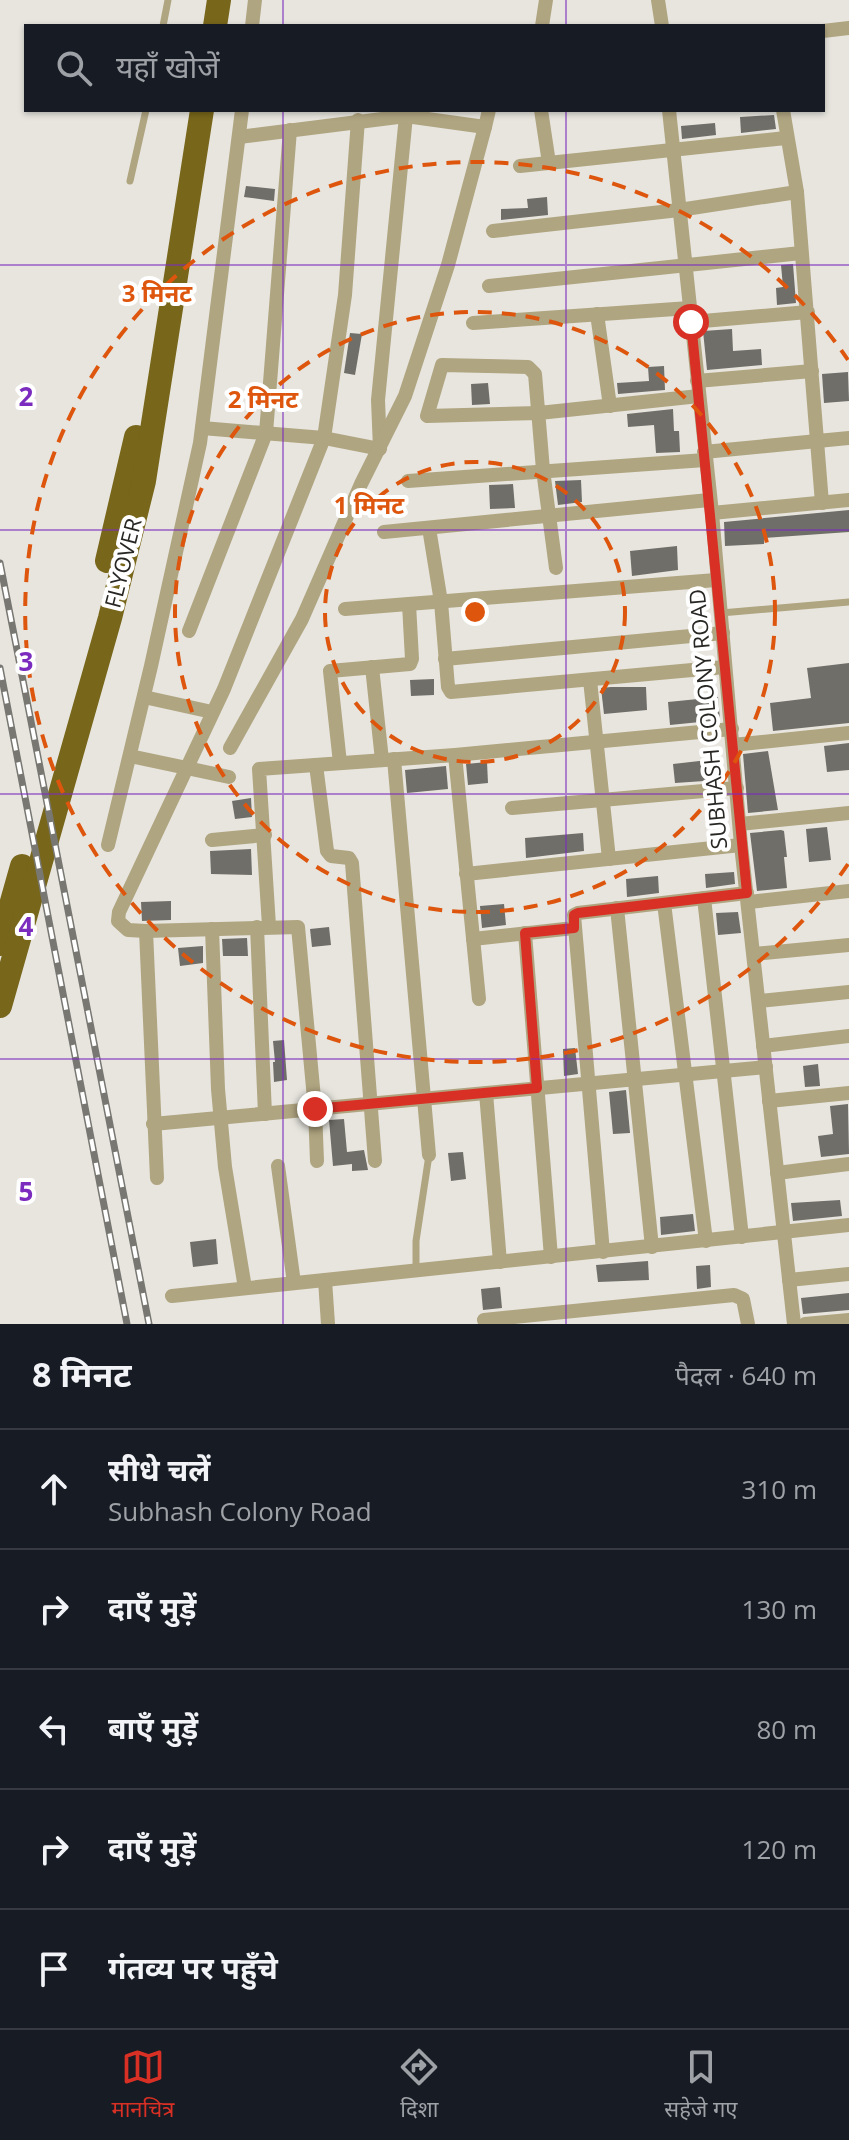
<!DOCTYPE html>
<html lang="hi">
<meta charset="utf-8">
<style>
:root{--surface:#171b24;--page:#242831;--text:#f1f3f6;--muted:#9ea1a6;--line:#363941;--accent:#d93025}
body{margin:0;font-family:"Open Sans","Noto Sans Devanagari",sans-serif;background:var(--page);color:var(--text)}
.stop{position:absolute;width:24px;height:24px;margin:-18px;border:6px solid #d93025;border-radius:50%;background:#fff}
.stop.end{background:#d93025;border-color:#fff;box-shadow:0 2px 8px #0008}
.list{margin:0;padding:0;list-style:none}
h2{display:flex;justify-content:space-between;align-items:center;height:104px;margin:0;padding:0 32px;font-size:34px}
h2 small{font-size:26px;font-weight:400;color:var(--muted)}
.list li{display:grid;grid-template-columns:52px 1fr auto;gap:24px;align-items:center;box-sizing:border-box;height:120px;padding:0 32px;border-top:2px solid var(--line)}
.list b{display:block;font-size:30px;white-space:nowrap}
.list p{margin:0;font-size:26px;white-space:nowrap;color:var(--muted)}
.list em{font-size:26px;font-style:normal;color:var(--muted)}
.icon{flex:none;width:44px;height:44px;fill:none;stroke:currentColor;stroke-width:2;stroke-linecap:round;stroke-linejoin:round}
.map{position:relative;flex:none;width:849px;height:1324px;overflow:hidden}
.search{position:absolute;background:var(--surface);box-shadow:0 2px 6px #0004;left:24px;right:24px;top:24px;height:88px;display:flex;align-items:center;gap:20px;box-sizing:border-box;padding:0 28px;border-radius:0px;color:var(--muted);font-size:30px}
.sheet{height:704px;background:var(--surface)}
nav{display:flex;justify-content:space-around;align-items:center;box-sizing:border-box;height:112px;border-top:2px solid var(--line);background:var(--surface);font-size:22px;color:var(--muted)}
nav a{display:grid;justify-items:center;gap:4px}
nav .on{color:var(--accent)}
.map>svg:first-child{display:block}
.building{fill:#706e68}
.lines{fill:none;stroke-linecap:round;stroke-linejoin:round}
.service{stroke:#b0a581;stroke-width:7}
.minor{stroke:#b0a581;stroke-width:14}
.trunk{stroke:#78661a;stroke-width:24}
.rail-casing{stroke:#787772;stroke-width:7}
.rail{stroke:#fff;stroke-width:4;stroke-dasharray:12;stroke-linecap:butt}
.route{stroke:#d93025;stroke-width:10}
.grid{fill:none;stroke:#7b2cbf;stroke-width:2;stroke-opacity:0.55}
.ring{fill:none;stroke:#de560d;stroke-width:4;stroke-dasharray:14 10}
.labels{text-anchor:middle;stroke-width:8;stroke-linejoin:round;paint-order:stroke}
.street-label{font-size:22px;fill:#282724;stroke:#fff}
.grid-label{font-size:26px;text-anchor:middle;font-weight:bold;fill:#7b2cbf;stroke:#fff;stroke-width:8;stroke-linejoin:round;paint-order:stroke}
.centre{fill:#de560d;stroke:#fff;stroke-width:4}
.ring-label{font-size:24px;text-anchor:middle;font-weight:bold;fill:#de560d;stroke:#fff;stroke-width:8;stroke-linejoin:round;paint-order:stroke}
</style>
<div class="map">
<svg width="849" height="1324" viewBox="0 0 849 1324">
<rect width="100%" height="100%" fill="#e7e5de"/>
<g class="building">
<path d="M774,115L776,129L741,133L740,117Z"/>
<path d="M715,123L716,135L682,139L681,126Z"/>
<path d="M246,186L275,189L274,201L244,197Z"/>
<path d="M547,197L548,215L501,220V209L528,208L527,199Z"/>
<path d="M793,264L796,303L777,305L776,288L783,287L781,265Z"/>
<path d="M732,329L733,351L761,349L762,365L707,370L703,331Z"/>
<path d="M350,333L362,334L355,375L344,373Z"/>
<path d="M664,366L665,390L618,394L617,383L649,381L648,367Z"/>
<path d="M848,372L849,401L824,403L822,374Z"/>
<path d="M488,383L490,404L472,405L471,384Z"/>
<path d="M673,409L674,431H679L680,452L656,453L654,425L628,427L627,414Z"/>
<path d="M581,480L582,502L558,505L555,481Z"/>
<path d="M513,484L515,508L490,509L489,485Z"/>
<path d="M849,510V532L764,538V544L725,546L724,522Z"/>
<path d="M677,546L678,570L632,576L630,551Z"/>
<path d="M849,663V723L773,731L770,703L811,698L807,668Z"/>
<path d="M434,679V695L411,696L410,680Z"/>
<path d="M611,687H646L647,710L604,714L601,688Z"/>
<path d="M718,697L720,720L670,725L668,702Z"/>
<path d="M849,743V770L827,772L824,746Z"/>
<path d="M768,751L778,810L748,813L743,754Z"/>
<path d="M717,759L719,780L675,783L673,764Z"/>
<path d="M487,762L488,783L468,785L466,764Z"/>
<path d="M446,766L448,789L407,793L405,770Z"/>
<path d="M251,798L252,817L235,819L232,801Z"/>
<path d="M827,827L831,860L809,862L806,829Z"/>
<path d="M781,830L784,831L787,857H784L787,888L757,891L750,833Z"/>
<path d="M583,833L584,851L526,858L525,838Z"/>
<path d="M251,849L252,875L211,874L210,851Z"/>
<path d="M734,872L735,884L706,888L705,874Z"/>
<path d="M658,876L659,893L627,897L626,879Z"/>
<path d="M171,901V920L142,921L141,902Z"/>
<path d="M504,904L506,925L482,928L480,906Z"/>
<path d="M738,912L741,933L718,935L716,913Z"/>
<path d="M329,927L331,945L312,947L310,929Z"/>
<path d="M247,938L248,956H223L222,939Z"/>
<path d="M203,946V963L180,966L178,948Z"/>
<path d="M284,1040L287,1080L274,1082L273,1062H275L273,1041Z"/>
<path d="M575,1048L578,1074L564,1076L563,1049Z"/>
<path d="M818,1064L820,1086L805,1087L803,1066Z"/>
<path d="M626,1090L630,1133L613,1134L609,1092Z"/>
<path d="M848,1104L849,1154L821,1157L818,1136L833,1134L830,1106Z"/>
<path d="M344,1119L347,1152L364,1150L368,1170L352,1171V1164L333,1166L329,1120Z"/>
<path d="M463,1152L466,1179L451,1181L448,1153Z"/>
<path d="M840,1200L842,1216L793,1221L791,1203Z"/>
<path d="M693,1214L695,1231L661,1235L660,1217Z"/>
<path d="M216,1239L218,1264L193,1267L190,1242Z"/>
<path d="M648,1261L649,1280L598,1282L596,1265Z"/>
<path d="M710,1265L711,1287L697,1289L696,1266Z"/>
<path d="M500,1287L502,1308L483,1310L481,1289Z"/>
<path d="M849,1293V1310L803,1314L801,1298Z"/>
</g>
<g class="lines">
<g class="service">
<path d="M163,26L168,0"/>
<path d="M130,181L146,110"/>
<path d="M721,613L849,602"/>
<path d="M416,1271V1241L429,1155"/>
</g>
<g class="minor">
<path d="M658,0L662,26"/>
<path d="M252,26L255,0"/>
<path d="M542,26L546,0"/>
<path d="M823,31L849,28"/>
<path d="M541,110L549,163"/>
<path d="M669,110L712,513L741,845L794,1324"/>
<path d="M783,110L797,192L822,503"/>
<path d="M485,127L489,110"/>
<path d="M520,166L786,138"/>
<path d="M493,231L679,210L797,192"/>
<path d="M489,286L801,253"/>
<path d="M597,314L610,406"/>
<path d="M691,322L808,312"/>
<path d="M473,323L690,308"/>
<path d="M697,381L812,371"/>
<path d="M202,428L324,438L380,449L378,400L406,116"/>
<path d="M704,452L849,438"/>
<path d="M408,481L705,460"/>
<path d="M712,513L849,500"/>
<path d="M429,528L441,602L448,687L451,692L725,667"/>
<path d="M384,532L709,500"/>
<path d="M556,568L543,470L535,374L528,367L442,365L427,416L539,413L699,396"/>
<path d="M345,609L716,580"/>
<path d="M189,631L266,433L290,130"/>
<path d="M445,659L723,633"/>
<path d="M372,667L382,760"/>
<path d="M590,680L609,859"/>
<path d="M144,697L212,712"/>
<path d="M733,745L849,733"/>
<path d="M230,748L302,619L361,484L405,396L448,265L485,127L406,116L239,137"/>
<path d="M455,755L479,999"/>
<path d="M130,756L229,777"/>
<path d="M394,759L429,1155"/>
<path d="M340,763L330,671L410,664L412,659L409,604"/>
<path d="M316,765L327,851L331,856L349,858L352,863L375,1161"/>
<path d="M512,808L737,788"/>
<path d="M740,824L849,813"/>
<path d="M212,840L265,835"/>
<path d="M108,845L151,666L200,443L242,110"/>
<path d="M466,874L741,845"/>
<path d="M704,898L742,1237"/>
<path d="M749,902L849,891"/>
<path d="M664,903L706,1241"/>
<path d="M617,908L652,1247"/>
<path d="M269,926L259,769L455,755L732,729"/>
<path d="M257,927L265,1114"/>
<path d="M212,929L218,1089L225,1167L245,1288"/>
<path d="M146,931L157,1178"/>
<path d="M525,933L551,1257"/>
<path d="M473,939L574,928"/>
<path d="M754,954L849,945"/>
<path d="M759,1001L849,992"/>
<path d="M763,1046L849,1036"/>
<path d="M486,1093L500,1262"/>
<path d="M769,1101L849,1093"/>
<path d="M153,1124L766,1067"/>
<path d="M317,1161L315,1109L298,927L146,931L128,930L118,921L119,912L224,689L324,438L345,295L358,120"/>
<path d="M278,1166L294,1283"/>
<path d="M777,1173L849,1164"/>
<path d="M603,1252L574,915L578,913L747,893"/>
<path d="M325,1280L328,1324"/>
<path d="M789,1280L849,1274"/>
<path d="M172,1296L849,1225"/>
<path d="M484,1320L734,1295L743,1299L748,1324"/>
<path d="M805,1324L849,1320"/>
</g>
<g class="trunk">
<path d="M215,26L219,0"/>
<path d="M107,561L136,437"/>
<path d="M0,944L22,866"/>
<path d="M0,1006L110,618L144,481L202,110"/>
</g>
<g class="rail-casing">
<g id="rail">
<path d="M0,563L149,1324"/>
<path d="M0,668L127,1324"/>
</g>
</g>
<use href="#rail" class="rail"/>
</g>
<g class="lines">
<path class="route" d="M315,1109L537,1088L525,933L574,928V915L578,913L747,893L691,322"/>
</g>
<path class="grid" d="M283,0V26M566,0V26M283,110V1324M566,110V1324M0,265H849M0,530H849M0,794H849M0,1059H849"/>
<g class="ring">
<circle cx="475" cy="612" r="150"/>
<circle cx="475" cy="612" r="300"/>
<path d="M848 864A450 450 0 1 1 848 360"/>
</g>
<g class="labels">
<g class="street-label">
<text transform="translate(123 563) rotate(-76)" y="8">FLYOVER</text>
<text transform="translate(708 719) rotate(-95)" y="8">SUBHASH COLONY ROAD</text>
</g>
</g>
<g class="grid-label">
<text x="26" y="406">2</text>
<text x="26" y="671">3</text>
<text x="26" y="936">4</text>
<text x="26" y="1201">5</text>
</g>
<circle cx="475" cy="612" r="12" class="centre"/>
<g class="ring-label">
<text x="157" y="302">3 मिनट</text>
<text x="263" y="408">2 मिनट</text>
<text x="369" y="514">1 मिनट</text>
</g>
</svg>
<div class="stop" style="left:691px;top:322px"></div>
<div class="stop end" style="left:315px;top:1109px"></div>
<div class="search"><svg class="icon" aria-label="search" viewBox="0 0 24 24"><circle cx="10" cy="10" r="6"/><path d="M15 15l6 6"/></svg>यहाँ खोजें</div>
</div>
<section class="sheet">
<h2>8 मिनट<small>पैदल · 640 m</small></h2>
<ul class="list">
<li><svg class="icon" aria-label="ahead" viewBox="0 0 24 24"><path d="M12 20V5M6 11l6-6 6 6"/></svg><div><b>सीधे चलें</b><p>Subhash Colony Road</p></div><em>310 m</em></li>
<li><svg class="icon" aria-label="right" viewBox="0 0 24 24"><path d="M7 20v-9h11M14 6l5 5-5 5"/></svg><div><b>दाएँ मुड़ें</b></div><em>130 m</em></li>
<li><svg class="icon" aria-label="left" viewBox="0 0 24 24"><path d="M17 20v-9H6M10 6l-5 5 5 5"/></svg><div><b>बाएँ मुड़ें</b></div><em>80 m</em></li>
<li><svg class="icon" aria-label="right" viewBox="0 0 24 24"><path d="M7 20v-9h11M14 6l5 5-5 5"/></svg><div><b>दाएँ मुड़ें</b></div><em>120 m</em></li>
<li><svg class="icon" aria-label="arrive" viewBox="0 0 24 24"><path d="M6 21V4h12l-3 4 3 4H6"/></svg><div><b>गंतव्य पर पहुँचे</b></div></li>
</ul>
</section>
<nav>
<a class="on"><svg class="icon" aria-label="map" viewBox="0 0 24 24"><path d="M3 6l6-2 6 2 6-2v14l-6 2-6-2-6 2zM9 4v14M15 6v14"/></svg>मानचित्र</a>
<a><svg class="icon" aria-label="directions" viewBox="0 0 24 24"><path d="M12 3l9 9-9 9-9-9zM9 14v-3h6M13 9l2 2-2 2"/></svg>दिशा</a>
<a><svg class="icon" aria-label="saved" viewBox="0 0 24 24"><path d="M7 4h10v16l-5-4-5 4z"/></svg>सहेजे गए</a>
</nav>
